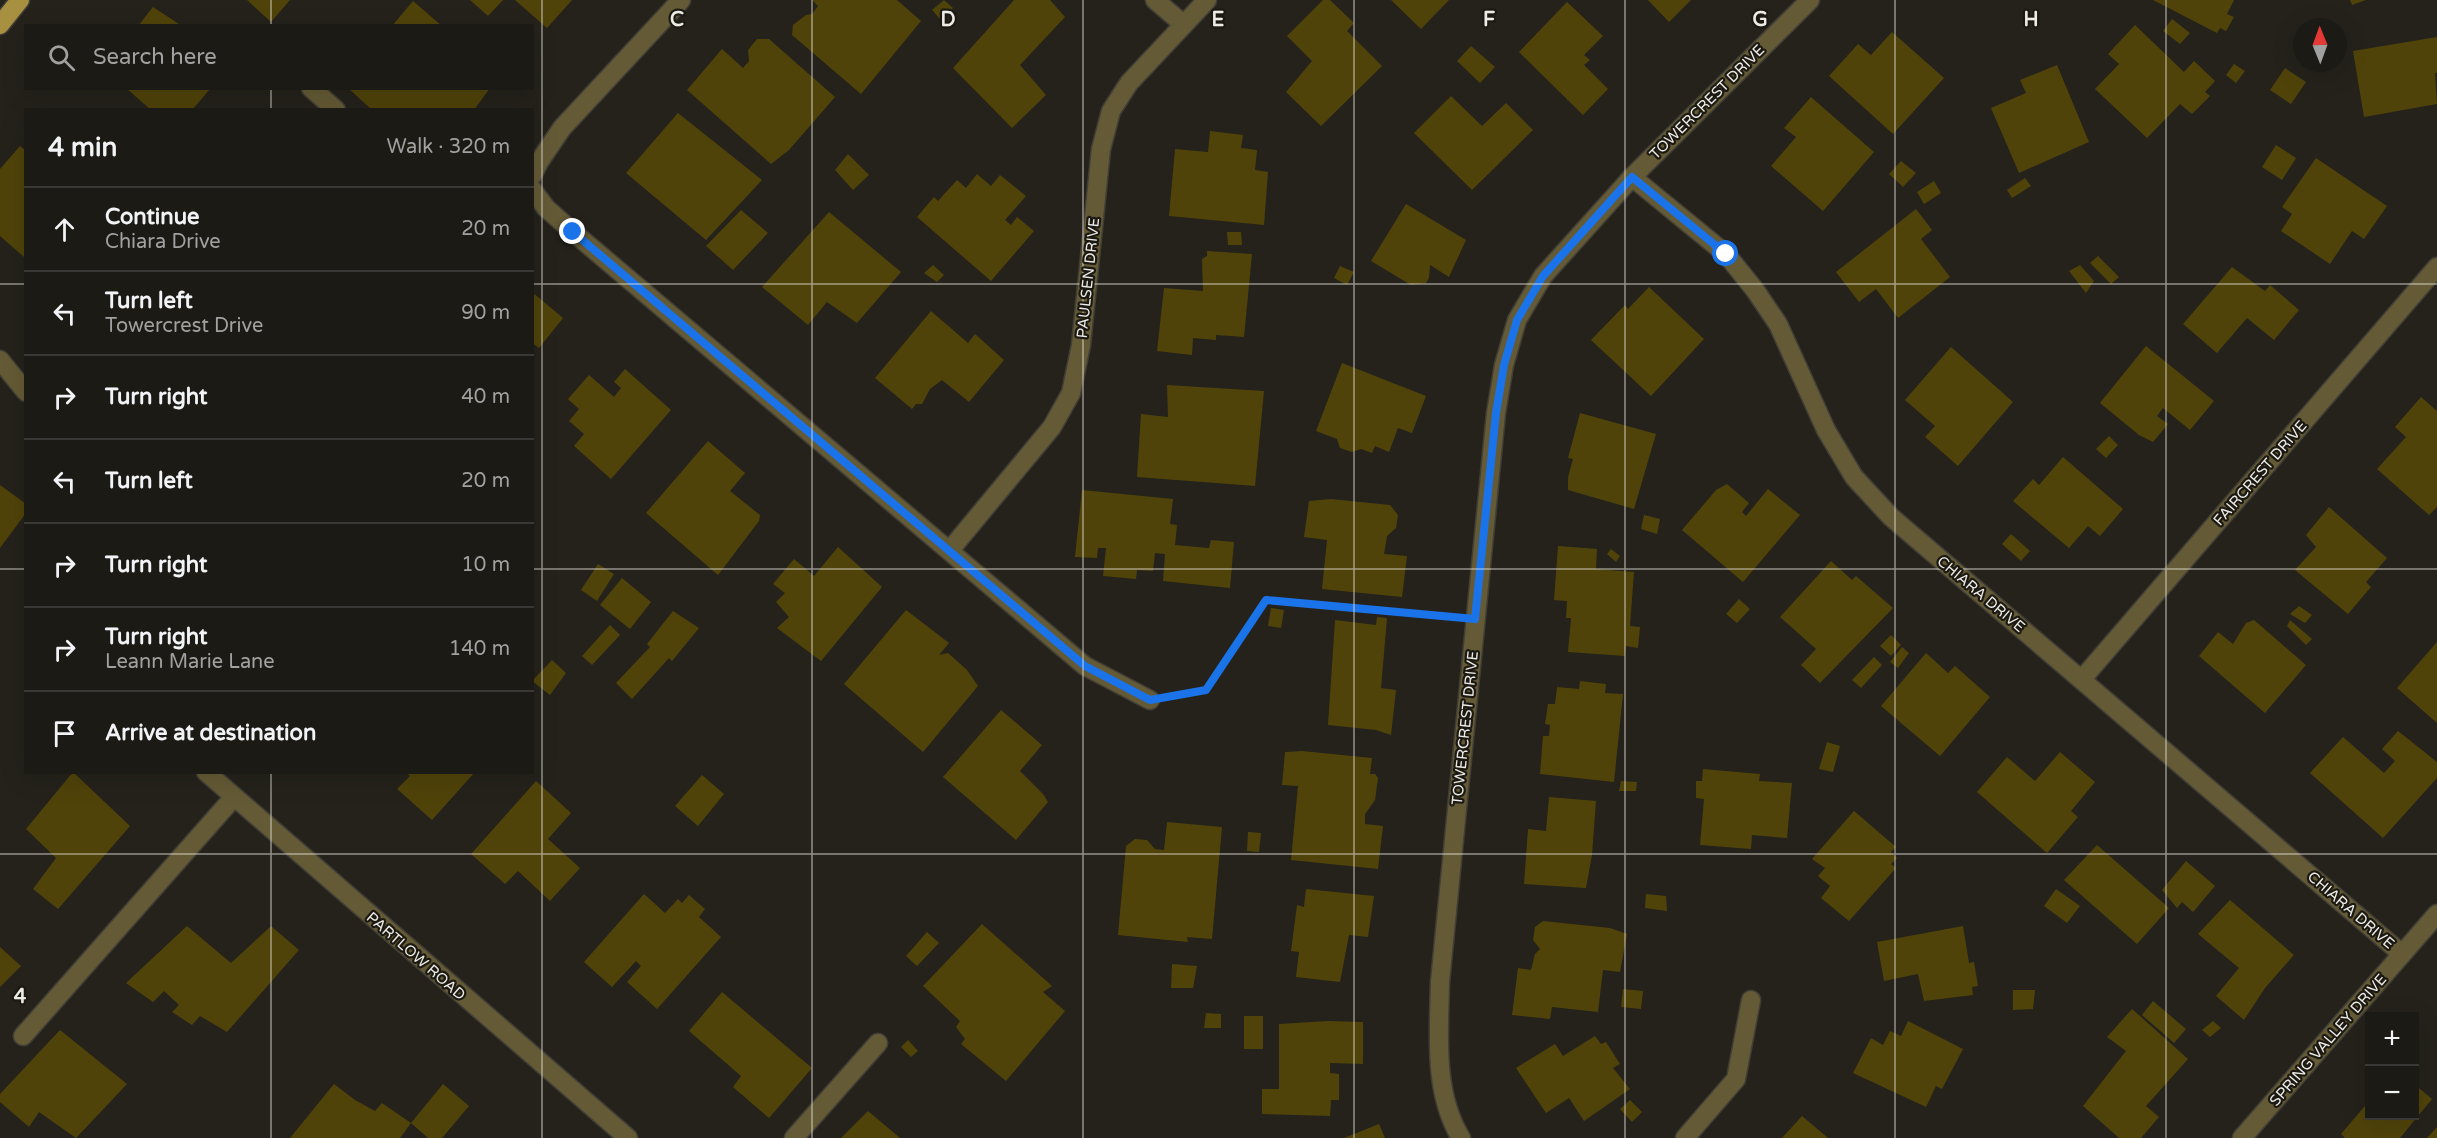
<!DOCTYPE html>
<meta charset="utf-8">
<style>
:root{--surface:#1b1a14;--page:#282722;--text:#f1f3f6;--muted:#a0a1a0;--line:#393834}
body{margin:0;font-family:"Varela Round",sans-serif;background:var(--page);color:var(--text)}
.controls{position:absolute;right:18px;bottom:18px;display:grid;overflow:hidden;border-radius:0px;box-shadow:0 6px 24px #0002}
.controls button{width:54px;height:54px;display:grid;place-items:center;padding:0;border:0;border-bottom:2px solid var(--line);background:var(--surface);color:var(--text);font:30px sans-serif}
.compass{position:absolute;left:2293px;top:18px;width:54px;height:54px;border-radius:50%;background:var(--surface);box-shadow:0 6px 24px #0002;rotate:359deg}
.stop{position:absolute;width:18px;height:18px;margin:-14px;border:4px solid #1a73e8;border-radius:50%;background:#fff}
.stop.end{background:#1a73e8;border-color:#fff;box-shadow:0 2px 6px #0008}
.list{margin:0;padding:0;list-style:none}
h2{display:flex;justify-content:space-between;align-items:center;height:78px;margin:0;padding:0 24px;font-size:26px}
h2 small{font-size:20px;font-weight:400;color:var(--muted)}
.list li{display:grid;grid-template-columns:39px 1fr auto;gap:18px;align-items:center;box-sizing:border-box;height:84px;padding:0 24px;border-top:2px solid var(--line)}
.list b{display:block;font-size:22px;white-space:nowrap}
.list p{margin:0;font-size:20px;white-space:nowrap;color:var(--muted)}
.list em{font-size:20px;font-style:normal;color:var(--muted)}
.icon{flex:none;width:33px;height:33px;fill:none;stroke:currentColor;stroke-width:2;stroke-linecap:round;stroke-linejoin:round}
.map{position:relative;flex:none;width:2437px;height:1138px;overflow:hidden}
.search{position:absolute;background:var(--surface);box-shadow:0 6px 24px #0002;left:24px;top:24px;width:510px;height:66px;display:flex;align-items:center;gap:15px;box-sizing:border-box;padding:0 21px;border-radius:0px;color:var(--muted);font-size:22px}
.panel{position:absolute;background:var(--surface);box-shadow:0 6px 24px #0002;left:24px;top:108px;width:510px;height:666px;border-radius:0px}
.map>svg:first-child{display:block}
.building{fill:#50430a}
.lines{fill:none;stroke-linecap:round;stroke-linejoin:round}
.minor-casing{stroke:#403e37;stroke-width:21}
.major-casing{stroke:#403e37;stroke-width:21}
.path{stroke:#807f78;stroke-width:4;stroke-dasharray:4.5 4.5;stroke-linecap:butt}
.minor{stroke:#645a35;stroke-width:18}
.major{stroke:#a7903f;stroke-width:18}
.route{stroke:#1a73e8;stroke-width:8}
.grid{fill:none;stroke:#ecebe5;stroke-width:1.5;stroke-opacity:0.55}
.labels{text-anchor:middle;stroke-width:4.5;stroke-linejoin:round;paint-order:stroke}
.street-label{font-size:15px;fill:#ecebe5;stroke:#1b1912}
.grid-label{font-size:20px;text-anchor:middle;font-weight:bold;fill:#ecebe5;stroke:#1b1912;stroke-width:4.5;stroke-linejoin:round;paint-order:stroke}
</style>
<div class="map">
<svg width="2437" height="1138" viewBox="0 0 2437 1138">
<rect width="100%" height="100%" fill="#24221b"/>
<g class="building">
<path d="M247,0H290L271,22Z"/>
<path d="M470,0H503L488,16Z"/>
<path d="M515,0H572L547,28Z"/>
<path d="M812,0H897L921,21L861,94L792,35L793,25L806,15L812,14L818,6Z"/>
<path d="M944,0L953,8L941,20L932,10Z"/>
<path d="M1014,0H1050L1065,17L1020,65L1046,95L1012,128L953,68Z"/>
<path d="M1323,0H1330L1354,23L1347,31L1382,66L1321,126L1286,92L1312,61L1287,36Z"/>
<path d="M1391,0H1449L1421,29Z"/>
<path d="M1648,0H1691L1669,22Z"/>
<path d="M2153,0H2234L2227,14L2234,17L2226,31L2220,28L2217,33Z"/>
<path d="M2350,0H2366L2352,5Z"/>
<path d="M413,1L442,26H392Z"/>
<path d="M1567,2L1603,36L1584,55L1590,60L1584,65L1608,89L1583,115L1519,52Z"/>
<path d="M153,7L182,26H138Z"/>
<path d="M2172,19L2190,33L2180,44L2163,31Z"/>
<path d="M2135,25L2184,72L2194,61L2215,81L2205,92L2210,96L2192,114L2180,104L2147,138L2095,89L2119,64L2108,54Z"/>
<path d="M1892,32L1944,78L1893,134L1829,76L1858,44L1871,55Z"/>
<path d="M2437,37V73H2435L2437,104L2364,117L2353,51Z"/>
<path d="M757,39H769L835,97L789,150L771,164L687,90L722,49L743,68L749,61L748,50Z"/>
<path d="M1471,46L1495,67L1480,83L1457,61Z"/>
<path d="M2234,64L2245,71L2236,83L2226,75Z"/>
<path d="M2057,65L2089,142L2019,173L1991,108L2026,93L2020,80Z"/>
<path d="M2285,68L2306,82L2291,104L2270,90Z"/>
<path d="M126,88H211L192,110H151Z"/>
<path d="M348,88H490L474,110H372Z"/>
<path d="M1451,96L1482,126L1506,103L1533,130L1472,190L1414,133Z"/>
<path d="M1811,97L1874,152L1823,211L1771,166L1796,137L1784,128Z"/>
<path d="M678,113L762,180L706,240L626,173Z"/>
<path d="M1210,131L1243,135L1241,148L1257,150L1255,170L1268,172L1264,225L1169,216L1175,149L1208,152Z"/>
<path d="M2276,145L2296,158L2282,180L2262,167Z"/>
<path d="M20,146L26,151L24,257L0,236V169Z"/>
<path d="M848,154L869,175L853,190L835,170Z"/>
<path d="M2316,158L2387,206L2364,239L2352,231L2330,264L2281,231L2292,214L2282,207Z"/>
<path d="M1901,161L1916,173L1903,187L1889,174Z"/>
<path d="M977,174L991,186L1000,175L1026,196L1005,220L1011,225L1017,217L1034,231L991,281L917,217L934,197L938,201L957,180L966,188Z"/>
<path d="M2025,178L2031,186L2012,198L2007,190Z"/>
<path d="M1934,181L1941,193L1924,204L1917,192Z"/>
<path d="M1406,204L1466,240L1449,277L1430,265L1429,278L1426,283L1411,285L1371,261Z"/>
<path d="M1916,209L1932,230L1921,239L1950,277L1898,318L1876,289L1859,302L1836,272Z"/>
<path d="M741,210L768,233L733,270L706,246Z"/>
<path d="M829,212L901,272L857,323L827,302L808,325L762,287Z"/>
<path d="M1227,232H1241L1242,245H1228Z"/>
<path d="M1207,251L1252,254L1244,337L1216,335V340L1193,338L1192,355L1157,351L1164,288L1203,291L1202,259L1207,256Z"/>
<path d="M2098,256L2119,277L2111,284L2090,263Z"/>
<path d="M933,265L944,275L937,282L924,273Z"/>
<path d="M2080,265L2094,281L2086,293L2069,271Z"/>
<path d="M1340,266L1354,272L1347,285L1334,278Z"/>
<path d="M2232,267L2265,291L2270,285L2299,310L2274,340L2247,318L2217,353L2183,324Z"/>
<path d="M1649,287L1704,339L1651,396L1591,340L1625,305L1628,309Z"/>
<path d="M532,292L563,318L539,348L532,343Z"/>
<path d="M931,311L968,343L975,334L1004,360L969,402L942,380L930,389L922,404H916L912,409L875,378Z"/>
<path d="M2146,346L2214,401L2190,430L2163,408L2157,416L2168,424L2153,442L2139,435L2100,403Z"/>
<path d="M1951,347L2013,402L1958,466L1925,437L1935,426L1905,400Z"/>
<path d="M1342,363L1426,396L1412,433L1398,428L1389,452L1375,446L1372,453L1361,449L1352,452L1340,448L1337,439L1316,431Z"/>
<path d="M625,369L671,410L611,479L574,446L584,434L569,421L579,409L568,399L589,375L614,397L621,388L614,382Z"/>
<path d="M1167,385L1264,391L1255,486L1137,477L1141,414L1168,417Z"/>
<path d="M2421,397L2437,411V507L2429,515L2377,469L2406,437L2395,427Z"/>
<path d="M1580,413L1656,434L1634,509L1568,490V477L1573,459L1568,458Z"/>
<path d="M2109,436L2118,445L2106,458L2096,449Z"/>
<path d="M708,441L745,473L730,491L760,515L759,521L718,575L646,513Z"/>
<path d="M2063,457L2123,509L2100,536L2088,526L2069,548L2013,501L2033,479L2039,485Z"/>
<path d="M1727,484L1749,503L1742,512L1746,516L1768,489L1800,515L1743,582L1682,530L1716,490Z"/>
<path d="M0,485L26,504V513L0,548Z"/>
<path d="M1082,490L1173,499L1170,524L1177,525L1175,545L1209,548L1211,540L1234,542L1230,588L1163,581L1165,554L1155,553L1153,571L1137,570L1136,579L1103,576L1106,548H1098L1097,558L1075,557Z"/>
<path d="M1331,499L1390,505L1398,515L1396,528L1387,536L1384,554L1407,556L1402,597L1322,589L1327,540L1304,537L1309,501Z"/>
<path d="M2329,507L2387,558L2366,582L2371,587L2348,614L2295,570L2316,547L2306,535Z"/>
<path d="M1644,515L1660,519L1657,534L1641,529Z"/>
<path d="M2011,534L2030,551L2021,561L2002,544Z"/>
<path d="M1558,546L1597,549L1596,569L1634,572L1630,626L1640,627L1638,648L1626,646L1625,656L1568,652L1571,618H1566L1567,601L1554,600Z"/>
<path d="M838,547L882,587L821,661L777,628L789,617L776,602L785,593L773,584L794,559L814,576Z"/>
<path d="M1611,549L1620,556L1616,562L1607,554Z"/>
<path d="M1831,561L1852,580L1856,576L1893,608L1820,683L1801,665L1816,649L1780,617Z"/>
<path d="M598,564L614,574L597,601L581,590Z"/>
<path d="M622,578L651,602L630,629L600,605Z"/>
<path d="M1739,599L1750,609L1737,623L1726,614Z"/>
<path d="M2299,606L2312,615L2305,623L2290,614Z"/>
<path d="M1271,608L1284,610L1281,628L1268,626Z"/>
<path d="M906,610L949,643L939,655L948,653L967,670L978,686L923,752L844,684Z"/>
<path d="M673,611L699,628L672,661L669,658L632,699L616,683L650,647L647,644Z"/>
<path d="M1377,617L1387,618L1381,688L1396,690L1391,735L1376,730L1328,725L1335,620L1376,625Z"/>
<path d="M2254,620L2306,665L2265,713L2199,656L2218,632L2233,644L2246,623Z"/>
<path d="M2290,620L2312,639L2306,645L2287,626Z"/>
<path d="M610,625L620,635L592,665L582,656Z"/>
<path d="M1891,635L1901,645L1891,656L1880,646Z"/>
<path d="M2437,642V723L2397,688Z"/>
<path d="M1902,647L1909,653L1898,668L1890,662Z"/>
<path d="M1926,653L1948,673L1955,666L1990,697L1940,756L1881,706Z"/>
<path d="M1874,657L1882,665L1861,688L1852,680Z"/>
<path d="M552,660L566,673L550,695L532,681Z"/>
<path d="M1580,681L1606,684L1605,693L1623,694L1614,782L1540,774L1543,736H1549L1550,725L1545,724L1548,704H1555L1557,687L1579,689Z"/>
<path d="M1001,710L1042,745L1020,771L1043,794L1048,802L1016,840L943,777Z"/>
<path d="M2398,731L2437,762V778L2383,838L2310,773L2343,737L2384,773L2395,761L2382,749Z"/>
<path d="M1827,742L1840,746L1833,772L1819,769Z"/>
<path d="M1302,751L1372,758L1370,774H1375L1378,778L1375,800L1365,814V824L1383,826L1378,869L1291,860L1298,786L1282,785L1285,752Z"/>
<path d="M2060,752L2095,782L2071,811L2078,817L2047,853L1977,792L2007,757L2035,781Z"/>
<path d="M1703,769L1760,774L1759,781L1792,783L1787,838L1752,835L1751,849L1700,845L1704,799L1696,798V781H1702Z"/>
<path d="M73,772L130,826L58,909L33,889L56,858L26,829Z"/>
<path d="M405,772H475L432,820L397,789L410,776Z"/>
<path d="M702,775L724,794L698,826L675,806Z"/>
<path d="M536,781L571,813L548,839L580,868L550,901L518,871L505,884L471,854Z"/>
<path d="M1621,781L1637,782L1636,791H1619Z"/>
<path d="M1549,797L1596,801L1592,855L1586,888L1524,884L1528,829L1546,831Z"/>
<path d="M1854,811L1896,847L1891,852L1897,858L1891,864L1896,868L1849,921L1821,898L1830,886L1818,876L1825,868L1812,859Z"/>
<path d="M1167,822L1222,827L1212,939L1187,937L1188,942L1118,935L1126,846L1135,839L1147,840L1155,849L1164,850Z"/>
<path d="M1248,832L1261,833L1259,852L1247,851Z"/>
<path d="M2097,845L2169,908L2137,944L2064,880Z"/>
<path d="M2186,861L2215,886L2193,912L2182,902L2177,908L2162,890Z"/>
<path d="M1306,889L1374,896L1368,937L1349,935L1340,982L1296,977L1299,952L1291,951L1297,905L1304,907Z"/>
<path d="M2056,889L2080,906L2067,923L2044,906Z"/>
<path d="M644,894L665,913L678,899L682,903L689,895L705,909L699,917L721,937L657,1009L627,982L641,966L636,961L612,987L584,962Z"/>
<path d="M1646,894L1666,896L1667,911L1645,908Z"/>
<path d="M2230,900L2294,955L2265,988L2244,1020L2216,996L2239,968L2198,934Z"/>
<path d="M1543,921L1610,928L1627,934L1620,972L1603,970L1598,1012L1552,1007L1550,1019L1512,1015L1518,968L1531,970L1535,954L1540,949L1533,940L1535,927Z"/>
<path d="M982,924L1052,986L1043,992L1065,1011L1006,1081L961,1044L965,1039L956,1027L960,1021L923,986Z"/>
<path d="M187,926L231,963L271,926L299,950L227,1032L200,1016L192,1025L172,1012L179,1005L164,991L153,1002L126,983Z"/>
<path d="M1963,926L1969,963L1974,962L1978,986L1972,987L1973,995L1924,1001L1918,974L1884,981L1877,942Z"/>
<path d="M927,932L939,943L917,966L906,956Z"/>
<path d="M0,947L21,966L0,987Z"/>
<path d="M1172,964L1197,966L1193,988H1171Z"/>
<path d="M1623,989L1643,991L1641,1009L1621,1007Z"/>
<path d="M2013,990H2035L2033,1009L2013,1010Z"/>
<path d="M722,992L812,1068L769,1118L733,1087L741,1076L689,1031Z"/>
<path d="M2153,1001L2186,1029L2174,1043L2142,1015Z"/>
<path d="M2132,1009L2188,1059L2146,1106L2159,1117L2141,1138H2119L2083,1106L2126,1051L2107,1037Z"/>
<path d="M1206,1013L1221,1014V1028H1204Z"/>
<rect x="1244" y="1016" width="19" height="33"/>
<path d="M1328,1021L1363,1022V1064L1330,1063V1073L1339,1074V1100H1331L1330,1116L1262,1114V1089H1279V1024Z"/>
<path d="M1908,1021L1963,1049L1942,1089L1936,1086L1926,1107L1853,1073L1871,1038L1883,1045L1890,1031L1901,1036Z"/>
<path d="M2213,1021L2221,1028L2210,1037L2202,1030Z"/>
<path d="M60,1030L127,1084L76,1138L39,1112L29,1127L0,1102V1094Z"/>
<path d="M1595,1036L1601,1044L1606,1042L1620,1064L1613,1068L1630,1089L1584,1121L1569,1098L1546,1113L1516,1068L1555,1044L1563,1056Z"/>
<path d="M908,1040L918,1051L911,1057L901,1047Z"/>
<path d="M334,1084L355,1100L375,1111L382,1103L411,1123L400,1138H290Z"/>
<path d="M443,1084L469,1106L442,1138H428L411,1123Z"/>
<path d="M2414,1084L2432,1099L2400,1138H2345L2341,1134L2370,1100V1116H2414Z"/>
<path d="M1630,1100L1642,1112L1632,1122L1620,1109Z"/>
<path d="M868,1111L900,1138H841Z"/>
<path d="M1802,1116L1828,1138H1782Z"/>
<path d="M1379,1124L1385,1138H1344Z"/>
<path d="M2437,1127V1138H2427Z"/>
</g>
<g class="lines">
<g class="minor-casing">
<g id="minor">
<path d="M1155,0L1183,24"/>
<path d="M311,88L336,110"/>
<path d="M532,176L539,162L562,128L681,0"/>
<path d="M1632,177L1726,254L1755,290L1778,324L1826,430L1854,477L1891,517L2402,954"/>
<path d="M532,189L546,208L573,232L1085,666L1150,700"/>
<path d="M0,360L26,392"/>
<path d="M950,550L1052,427L1071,393L1081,345L1101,149L1111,111L1129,83L1207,0"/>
<path d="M2082,679L2437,267"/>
<path d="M206,772L628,1138"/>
<path d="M23,1036L234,797"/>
<path d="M794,1138L878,1043"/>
<path d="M1461,1138C1433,1093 1439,1033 1440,982L1496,413L1504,365L1517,320L1543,276L1632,177L1810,0"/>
<path d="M1685,1138L1736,1079L1751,1000"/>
<path d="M2242,1138L2437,914"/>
</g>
</g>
<g class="major-casing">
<path id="major" d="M0,25L20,0"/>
</g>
<path class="path" d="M1178,695L1206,690L1266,600L1448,617"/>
<use href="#minor" class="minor"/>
<use href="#major" class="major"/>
</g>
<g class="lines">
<path class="route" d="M573,232L1085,666L1150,700L1206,690L1266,600L1475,619L1496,413L1504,365L1517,320L1543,276L1632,177L1726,254"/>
</g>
<path class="grid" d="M271,0V26M542,0V1138M812,0V1138M1083,0V1138M1354,0V1138M1625,0V1138M1895,0V1138M2166,0V1138M271,88V110M0,284H26M532,284H2437M0,569H26M532,569H2437M271,772V1138M0,854H2437"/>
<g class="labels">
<g class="street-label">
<text transform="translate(1707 102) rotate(-45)" y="5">TOWERCREST DRIVE</text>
<text transform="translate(1088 278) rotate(-84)" y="5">PAULSEN DRIVE</text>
<text transform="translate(2260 473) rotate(-49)" y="5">FAIRCREST DRIVE</text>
<text transform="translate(1981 594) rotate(40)" y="5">CHIARA DRIVE</text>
<text transform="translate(1465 728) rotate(-84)" y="5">TOWERCREST DRIVE</text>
<text transform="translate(2351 910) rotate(41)" y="5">CHIARA DRIVE</text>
<text transform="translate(416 956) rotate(41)" y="5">PARTLOW ROAD</text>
<text transform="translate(2328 1040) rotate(-49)" y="5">SPRING VALLEY DRIVE</text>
</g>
</g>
<g class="grid-label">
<text x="677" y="26">C</text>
<text x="948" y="26">D</text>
<text x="1218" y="26">E</text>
<text x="1489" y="26">F</text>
<text x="1760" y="26">G</text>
<text x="2031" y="26">H</text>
<text x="20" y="1003">4</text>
</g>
</svg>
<div class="controls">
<button>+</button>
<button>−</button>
</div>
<svg class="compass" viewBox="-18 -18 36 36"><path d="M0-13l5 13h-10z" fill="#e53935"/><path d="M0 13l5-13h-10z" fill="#a0a1a0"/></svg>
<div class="stop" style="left:1726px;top:254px"></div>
<div class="stop end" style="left:573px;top:232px"></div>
<div class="search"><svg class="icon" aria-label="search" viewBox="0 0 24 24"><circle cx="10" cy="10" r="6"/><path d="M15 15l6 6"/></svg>Search here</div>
<section class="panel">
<h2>4 min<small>Walk · 320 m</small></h2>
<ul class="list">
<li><svg class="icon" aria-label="ahead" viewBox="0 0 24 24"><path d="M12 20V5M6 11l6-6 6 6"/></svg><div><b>Continue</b><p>Chiara Drive</p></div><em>20 m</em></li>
<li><svg class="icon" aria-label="left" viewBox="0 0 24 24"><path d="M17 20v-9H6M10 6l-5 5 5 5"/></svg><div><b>Turn left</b><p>Towercrest Drive</p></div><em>90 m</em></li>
<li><svg class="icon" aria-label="right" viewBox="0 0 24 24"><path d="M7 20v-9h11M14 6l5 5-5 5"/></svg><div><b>Turn right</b></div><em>40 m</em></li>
<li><svg class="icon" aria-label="left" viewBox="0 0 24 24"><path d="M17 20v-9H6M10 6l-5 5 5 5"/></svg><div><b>Turn left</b></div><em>20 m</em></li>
<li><svg class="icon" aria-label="right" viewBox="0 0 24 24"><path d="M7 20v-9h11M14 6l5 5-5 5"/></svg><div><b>Turn right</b></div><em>10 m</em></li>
<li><svg class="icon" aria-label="right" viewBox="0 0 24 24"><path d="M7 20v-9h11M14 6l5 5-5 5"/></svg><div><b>Turn right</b><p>Leann Marie Lane</p></div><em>140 m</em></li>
<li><svg class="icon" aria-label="arrive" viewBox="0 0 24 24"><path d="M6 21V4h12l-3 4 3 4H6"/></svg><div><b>Arrive at destination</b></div></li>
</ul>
</section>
</div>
